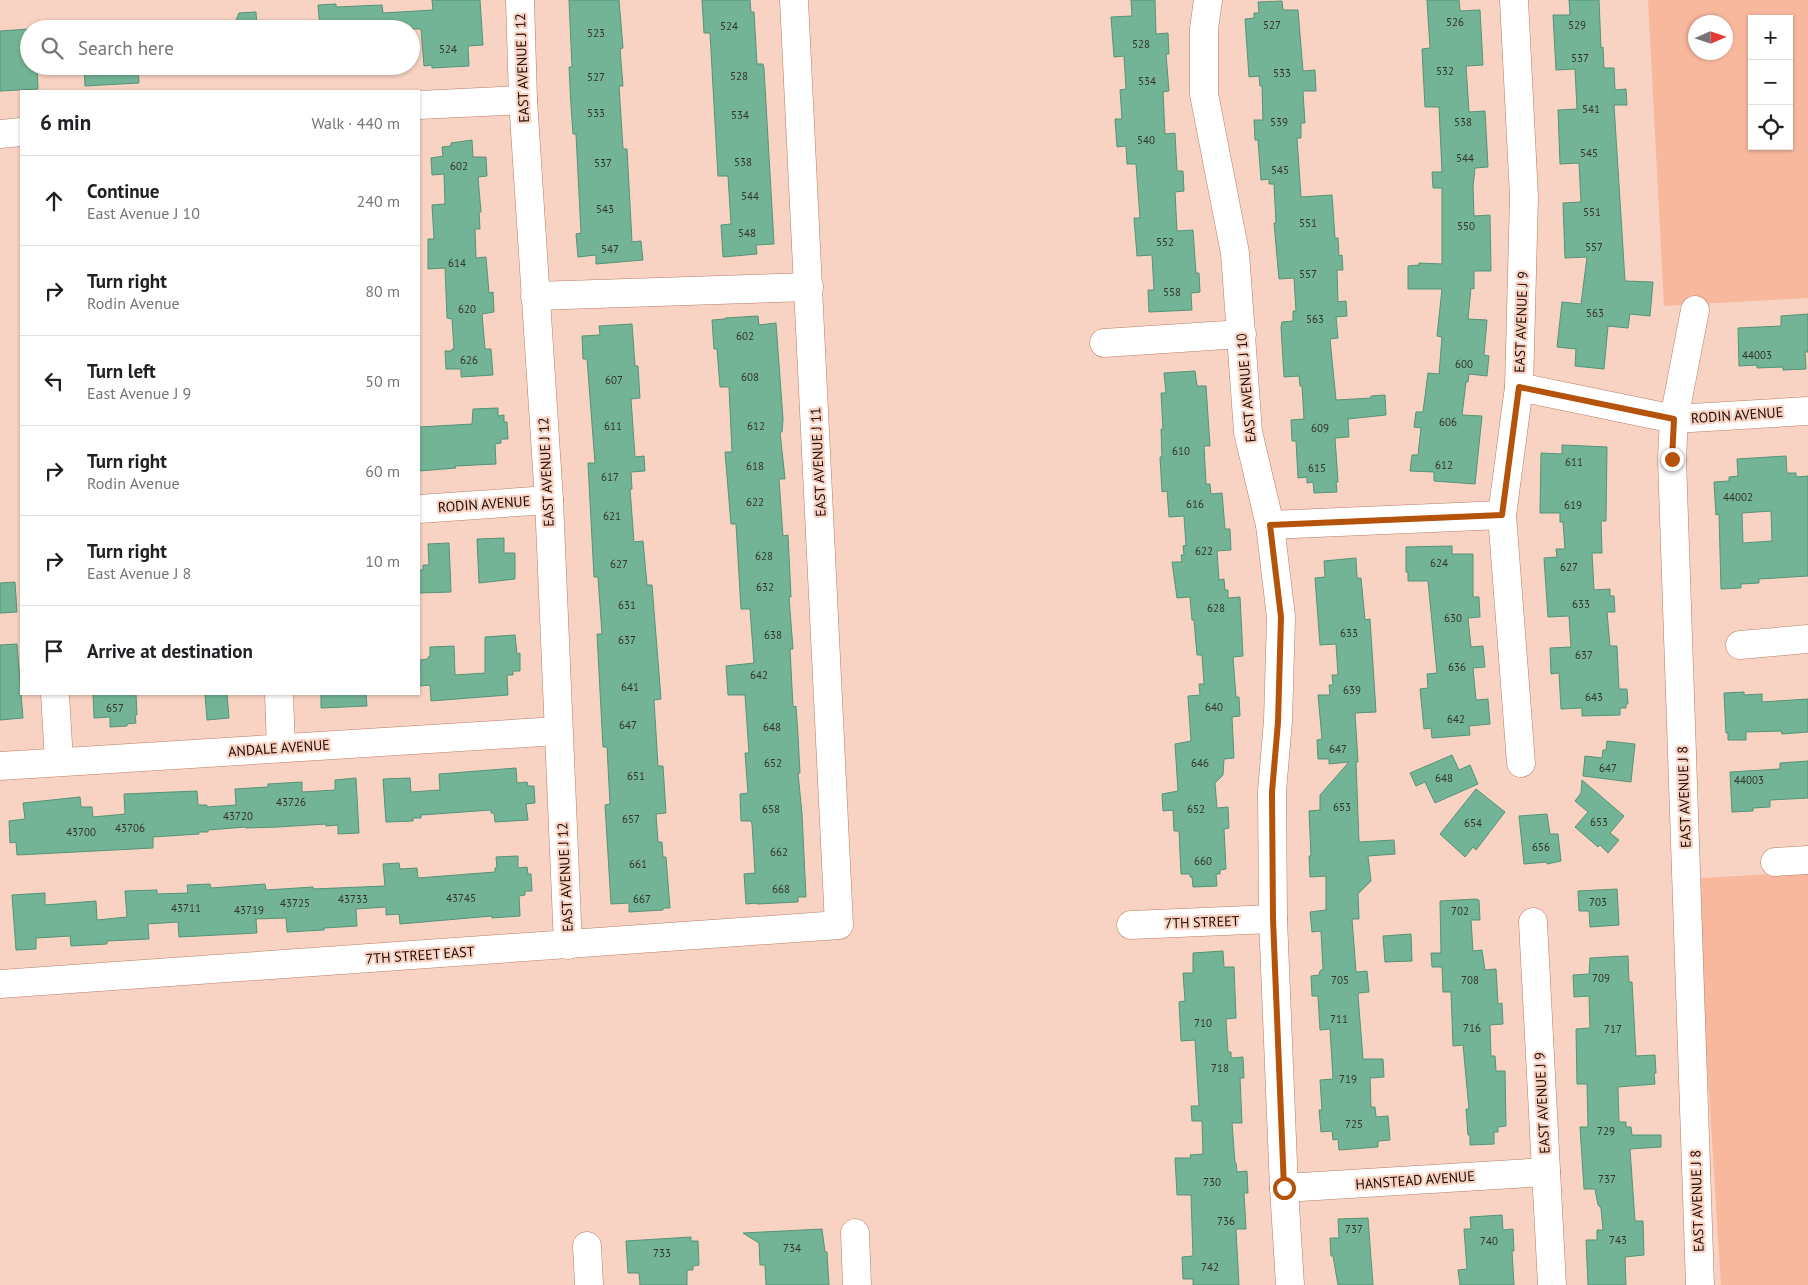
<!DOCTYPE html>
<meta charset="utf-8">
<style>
:root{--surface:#fff;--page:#f2f2f2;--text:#202124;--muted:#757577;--line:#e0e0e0}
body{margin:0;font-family:"PT Sans",sans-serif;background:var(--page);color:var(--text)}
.controls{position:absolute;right:15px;top:15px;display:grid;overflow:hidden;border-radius:0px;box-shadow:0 1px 4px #0004}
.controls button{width:45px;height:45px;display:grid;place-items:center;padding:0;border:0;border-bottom:1px solid var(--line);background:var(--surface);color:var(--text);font:25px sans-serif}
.compass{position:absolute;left:1688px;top:15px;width:45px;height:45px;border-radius:50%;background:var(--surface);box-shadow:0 1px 4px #0004;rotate:87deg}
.stop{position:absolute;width:15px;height:15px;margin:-11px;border:4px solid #b45309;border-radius:50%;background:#fff}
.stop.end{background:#b45309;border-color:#fff;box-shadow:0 1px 5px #0008}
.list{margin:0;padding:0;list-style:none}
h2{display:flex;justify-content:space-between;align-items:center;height:65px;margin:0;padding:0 20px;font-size:21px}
h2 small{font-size:16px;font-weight:400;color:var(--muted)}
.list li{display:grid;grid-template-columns:32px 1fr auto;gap:15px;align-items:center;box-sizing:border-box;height:90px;padding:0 20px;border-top:1px solid var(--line)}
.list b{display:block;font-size:19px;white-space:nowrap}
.list p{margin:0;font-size:16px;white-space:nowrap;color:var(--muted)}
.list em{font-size:16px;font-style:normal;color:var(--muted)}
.icon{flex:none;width:28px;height:28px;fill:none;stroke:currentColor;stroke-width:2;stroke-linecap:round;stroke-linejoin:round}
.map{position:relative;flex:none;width:1808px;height:1285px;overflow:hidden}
.search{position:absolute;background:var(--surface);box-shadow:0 1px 4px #0004;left:20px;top:20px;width:400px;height:55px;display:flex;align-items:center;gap:12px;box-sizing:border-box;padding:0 18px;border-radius:28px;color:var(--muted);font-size:19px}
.panel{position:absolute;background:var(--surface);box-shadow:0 1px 4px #0004;left:20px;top:90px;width:400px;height:605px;border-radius:0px}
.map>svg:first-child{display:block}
.green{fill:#f7b89e;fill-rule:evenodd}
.building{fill:#74b496;stroke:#549477;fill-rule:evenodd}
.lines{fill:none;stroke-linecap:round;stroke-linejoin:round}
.minor-casing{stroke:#b77d66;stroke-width:29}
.minor{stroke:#fff;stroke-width:28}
.route{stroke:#b45309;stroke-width:6}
.labels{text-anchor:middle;stroke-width:4.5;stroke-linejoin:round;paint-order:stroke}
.number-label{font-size:11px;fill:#343428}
.street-label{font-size:14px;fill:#1f0a03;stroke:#f8d2c2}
</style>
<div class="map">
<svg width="1808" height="1285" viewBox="0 0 1808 1285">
<rect width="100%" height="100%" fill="#f8d2c2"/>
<g class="green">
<path d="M1648,0H1808V298L1664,306ZM1752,19H1789V146H1752ZM1696,22H1726V52H1696Z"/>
<path d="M1808,872V1285H1721L1696,885L1702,878Z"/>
</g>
<g class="building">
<path d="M432,0H480L483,45L468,46L469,66L432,68V65L424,66L421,29H320L318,5L336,4V7L382,5L383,13L433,10Z"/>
<path d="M569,0H619L623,48L620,49L623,86H619L623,149H627L632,242L641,241L643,260L596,264V255L578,257L576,234L581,233L576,134H573L571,106L569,67H572Z"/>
<path d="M702,0H750L751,12H754L757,64H763L764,69L774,244L756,245L757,254L723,257L721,225L731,224L728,176H718L710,33H704Z"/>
<path d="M1131,0H1155L1156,34L1168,33L1169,54H1166L1169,91L1163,92L1165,134L1175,133L1177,171H1183L1184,191L1175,192L1177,231L1193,230L1196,273H1199L1200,292L1192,293L1191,294L1192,310L1149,312L1148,290H1154L1152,255L1137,256L1134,218H1140L1136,164H1127L1126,146L1117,147L1115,119H1122L1120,90L1126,89L1124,56L1114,57L1111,17L1132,16Z"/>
<path d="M1427,0H1459L1460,11L1480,10L1483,65L1466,66L1469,112L1485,111L1488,167L1475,168L1473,187L1474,216L1490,215L1491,271H1474V289L1471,288L1468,319L1487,320L1484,355L1489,356L1487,376L1469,374L1468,382H1466L1462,415L1482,416L1475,484L1434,481V472L1410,471L1412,455H1418L1421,428L1414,427L1416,412H1423L1428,373L1439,374L1442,337L1437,336L1442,289H1408V266L1419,265V263L1442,264V188H1433L1432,172H1442L1439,107H1425L1422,49L1430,48Z"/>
<path d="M1569,0H1599L1601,48L1603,47L1604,68H1614L1615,90L1626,89L1627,105H1614L1625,281L1653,282L1650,316L1630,314L1628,328L1608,326L1604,369L1575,366L1576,349L1557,347L1562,302L1581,304L1587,257L1565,258L1563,203L1581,202L1579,163L1560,164L1558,110L1577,109L1575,69L1556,70L1553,15H1570Z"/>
<path d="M1282,1L1283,10H1298L1303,71L1315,70L1316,91H1304L1303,93L1305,123H1301V138H1297L1301,197L1332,195L1335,238H1338L1339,256L1342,255L1343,270H1337L1338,302L1346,301L1347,316L1336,317L1338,338L1330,339L1336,400L1371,398V396L1385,395L1386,415L1348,419L1349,437L1335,438L1338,482H1336L1337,492L1314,493L1313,482L1307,483V477L1298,478L1296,441H1292L1291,420L1304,419L1302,386H1300L1299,376L1284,377L1281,327L1282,322L1293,321V311H1296L1294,278L1279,279L1274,223H1276L1274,184H1269V179L1261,180L1258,140H1255L1254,120H1263L1262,86H1260L1259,76L1249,77L1245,19L1254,18V13H1259L1258,2Z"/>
<path d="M256,12L257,29H232L239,13Z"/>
<path d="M29,29V66H37L38,89L0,91V31Z"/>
<path d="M84,66H138L139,83L85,86Z"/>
<path d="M472,140L473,157H486L487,176L478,177L481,212H479L480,229H475L476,258L486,257L489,293L493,292L494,312L482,314L485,349H491L493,375L461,377V369H446L445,351H452V349H454L452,319L447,318L445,268L428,269V239H434L432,205L445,204L444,174L432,175L431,158L443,156L442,147L451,146V143Z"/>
<path d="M1808,314V352H1805L1806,369L1783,370V367L1757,368V365L1739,366L1738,328L1781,326V316Z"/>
<path d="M758,316L759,325L776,323L783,419L782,432H780L785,479H779L783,536L788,535L791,597H789L793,649H790L793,707L796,706L798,735L800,773H798L802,814L806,897H798V902L757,904V903L746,904L744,874L755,873L752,824L751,821H741L740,794L748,793L745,753H749L745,695H728L726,666L754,663L750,609H741L736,524H731L725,452H732L729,387H720L717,349H714L712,320L725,319V318Z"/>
<path d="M632,324L635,366H638L640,398L631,399L635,457L644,456L645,471L631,472L632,489H630L634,542L643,541L647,585H652L661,699L654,700L658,766H663L666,813L656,814L658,842H662L663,857H666L670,908H663V910L629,912V903L611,904L605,805L610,804L607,747H603L597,634H602L598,577H594L588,463H595L587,359H583L582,336L600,335L599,326Z"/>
<path d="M1195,371L1197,386H1206L1210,446H1204L1206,484H1210L1211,494L1222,493L1225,529H1230L1231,550L1217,551L1219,580L1224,579L1225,590H1228V598L1240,597L1243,656L1233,657L1236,697H1239L1240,716L1232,717L1234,758L1224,759L1223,775L1215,783L1217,808L1228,807L1229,828L1224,829L1226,869L1220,870V874H1216L1217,886L1193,887L1192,877H1190V874H1181L1179,831H1174L1173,810L1163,811L1162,794L1178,791L1175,744L1191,741L1188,696L1200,695L1199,684H1204L1202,655H1197L1194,620H1192L1190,597L1177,598L1172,562H1182L1181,555H1184L1183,546L1186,545L1184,516L1169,517L1167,491L1162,492L1160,457H1162L1161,429H1163L1161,393H1166L1164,373Z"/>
<path d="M498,408V416L504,415V422H507L508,439H501V443L495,444L496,464L455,466L456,468L419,471V427L472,424L473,409Z"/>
<path d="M1562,445L1607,447L1606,521H1601L1602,553H1592L1594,590L1610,589V596H1614L1615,612H1607L1610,646H1617L1619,689H1627L1628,704H1626V708H1620V715L1582,716V708L1561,709L1559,673L1551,674L1550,648L1571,647L1569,616L1548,617L1544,558L1557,557L1556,549H1565L1563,522H1560V513H1540L1541,453L1562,454Z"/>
<path d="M1786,456L1787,473H1796V477L1808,476V576L1759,579V583L1741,584V588L1721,589L1719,514L1716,515L1714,482L1729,481V477L1738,476L1737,459ZM1771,511L1772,541L1743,543L1742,513Z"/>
<path d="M504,538V553H515V579L479,583L477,539Z"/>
<path d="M449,543L451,592L419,593V570H423V565H429L428,544Z"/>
<path d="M1452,546V554H1473V597H1479L1480,617L1468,618L1471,647L1483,646L1485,667L1473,668L1476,700L1488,699L1490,724L1469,726L1470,735L1432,738L1431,728L1424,729L1420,689L1428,688L1427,674L1437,673L1428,581H1408V572H1406V547Z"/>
<path d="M1356,558L1357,578H1361L1365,620L1370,619L1376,712L1355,713L1358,762H1356L1359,842L1394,840L1395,854L1368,856L1371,881L1358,894L1359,919H1352L1356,972L1367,971L1369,992L1359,993L1358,995L1363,1059H1383L1384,1077L1370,1078L1371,1107H1375L1376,1117L1388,1116L1390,1140L1378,1141V1147L1339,1150L1338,1139L1333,1140L1332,1131L1321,1132L1319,1110H1322L1320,1080L1333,1079L1330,1029L1320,1030L1318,996H1312L1311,976L1319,975L1320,971L1323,969L1321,931L1312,932L1310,912L1326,910V876L1310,877L1309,856H1311L1309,811L1320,810V795L1349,762L1329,764V759H1318L1317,740L1322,739L1318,695H1330L1329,685H1333L1332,675H1338L1336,644L1320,645L1315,578L1325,577L1324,561Z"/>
<path d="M15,582L17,612L0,613V583Z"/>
<path d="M515,635L517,654L520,653V671H513V675H507L508,695L431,701L430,685L419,686L420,660L428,659V657H430V647L454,646L455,675L485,673V637Z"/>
<path d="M17,644L23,718L0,720V645Z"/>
<path d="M1744,692V695L1762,694V702L1808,699V732L1782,734L1781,731L1746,732V740H1728V733H1726L1724,693Z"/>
<path d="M93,694H136L137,715H135L136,723L127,724V726L110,727V717L94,718Z"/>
<path d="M205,694H227L229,718L207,720Z"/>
<path d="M321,694H366L367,706L321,708Z"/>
<path d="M1607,741L1635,744L1631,782L1583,776L1585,756L1602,758L1603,750H1606Z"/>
<path d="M1452,755L1459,770L1470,765L1478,784L1435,803L1425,782L1416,786L1410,773Z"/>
<path d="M1808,761V798L1770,800V807L1753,808V811L1732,812L1730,772L1780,769V763Z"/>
<path d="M516,768L517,783L527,782L528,786H534L535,803L526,804L528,820L495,822L494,813H491V810L421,815V818H413V821L386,822L383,779L410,778L411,792L440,790L439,774Z"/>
<path d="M356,778L359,833L338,834V825L326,826V824L278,827L246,828L245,827L208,830V832H199V834L153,837V848L17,855L16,842L10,843L9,821L25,819L23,803L80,797L81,807H92L93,817L125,814L124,794L197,791L198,805H207V807L236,805L235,789L268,787V784L302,782V792L335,790V780Z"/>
<path d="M1582,780L1624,816L1610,833L1619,840L1608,853L1600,845L1598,847L1575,827L1588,812L1575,801L1581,793Z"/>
<path d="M1476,789L1505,812L1476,850L1473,847L1465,857L1440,834Z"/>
<path d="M1547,814L1550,834H1558L1561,861L1547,864V862L1524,864L1519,816Z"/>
<path d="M518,856V868L527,867L528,874H531L532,891H525V895L519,896L520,916L492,918V916L400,924L399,914L386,915V907L356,909L357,926L324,928V930L287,932L286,918L256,919L257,933L179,937L178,922L148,924L149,939L107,941V944L71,946L70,936L36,938V949L16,950L12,895L45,893V905L96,901L97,920L127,917L125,891L157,890V894L188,893L187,885L210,884L211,888L265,884L266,890L313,887V889L385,886L383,864L399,863L400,869L417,868L418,878L495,872V868H497L496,857Z"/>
<path d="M1617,889L1619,925L1590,927L1589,911H1579L1578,891Z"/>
<path d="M1475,899L1479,900L1480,920H1471L1473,951L1482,950L1485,970L1496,969L1498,1004L1502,1003L1503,1024L1490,1025L1491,1056H1495L1496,1071H1505L1506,1126L1498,1127V1132H1494V1144L1470,1145V1135H1468L1466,1109H1469L1463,1045L1453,1046L1451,992H1443L1442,967H1432L1431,953H1441L1440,901Z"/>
<path d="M1411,934L1412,961L1385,962L1383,936Z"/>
<path d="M1223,951L1224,967H1234L1236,1018L1226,1019L1228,1052H1231V1057L1233,1058L1243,1057L1244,1078H1240L1242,1123H1232L1235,1163H1236L1237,1172L1247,1171L1248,1193H1244L1246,1229H1237L1236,1230L1239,1285H1193V1279H1183L1182,1257L1193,1256L1191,1195H1177L1175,1158H1191L1190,1155L1203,1154L1202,1121H1192L1191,1106H1199L1195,1040L1181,1041L1179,1002L1185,1001L1183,973H1193V953Z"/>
<path d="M1628,956L1629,982H1632L1636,1056L1655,1055L1656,1073H1654L1655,1084L1618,1087L1619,1122H1626V1127H1631L1632,1135H1661V1147L1630,1149L1635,1221H1643L1644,1255L1625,1257L1626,1285H1588L1586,1240H1597V1230H1603L1601,1208L1598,1205L1595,1189H1584L1580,1127H1588L1587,1084H1577L1576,1029L1590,1028L1589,996L1574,997L1573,975L1589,974L1590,958Z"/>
<path d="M1502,1215L1503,1230L1513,1229L1514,1251H1512L1514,1285H1460L1458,1270L1467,1269L1464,1229H1471L1470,1217Z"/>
<path d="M1368,1218L1373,1285H1338L1333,1256H1331L1330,1238H1339L1338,1219Z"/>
<path d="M822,1229L825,1252H827L829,1285H766L765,1265H760L759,1243L743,1233Z"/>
<path d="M691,1237V1241H698L699,1265L693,1266V1270H687V1285H640L639,1273H628L626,1241Z"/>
</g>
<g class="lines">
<g class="minor-casing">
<g id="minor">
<path d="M520,0L523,100L549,500L568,945"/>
<path d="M1208,0L1204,29V94L1235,253L1248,432L1270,525L1281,617L1278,721L1272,791L1273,919L1284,1188L1290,1285"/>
<path d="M1514,0L1524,197L1519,387L1502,515L1521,763"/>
<path d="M419,105L523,100"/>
<path d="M0,134L21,132"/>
<path d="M535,296L809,287"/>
<path d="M1695,310L1674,419L1672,459L1700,1285"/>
<path d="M1104,343L1242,334"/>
<path d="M1519,387L1674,419L1808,411"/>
<path d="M419,509L549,500"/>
<path d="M1270,525L1502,515"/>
<path d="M1740,645L1808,639"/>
<path d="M55,694L59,761"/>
<path d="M279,694L281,748"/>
<path d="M0,766L558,731"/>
<path d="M1775,862L1808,860"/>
<path d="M1533,922L1552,1285"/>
<path d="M1131,925L1273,919"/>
<path d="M0,984L839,925L794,0"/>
<path d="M1284,1188L1546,1172"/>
<path d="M855,1233L857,1285"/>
<path d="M587,1246L589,1285"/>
</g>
</g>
<use href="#minor" class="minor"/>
</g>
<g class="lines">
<path class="route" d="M1284,1188L1273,919L1272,792L1278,722L1281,617L1270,525L1502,515L1519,387L1674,419L1672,459"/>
</g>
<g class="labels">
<g class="number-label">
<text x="1455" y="26">526</text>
<text x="1272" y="29">527</text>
<text x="1577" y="29">529</text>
<text x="729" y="30">524</text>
<text x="596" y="37">523</text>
<text x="1141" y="48">528</text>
<text x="448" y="53">524</text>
<text x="1580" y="62">537</text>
<text x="1445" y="75">532</text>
<text x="1282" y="77">533</text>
<text x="739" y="80">528</text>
<text x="596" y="81">527</text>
<text x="1147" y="85">534</text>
<text x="1591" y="113">541</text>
<text x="596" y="117">533</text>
<text x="740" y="119">534</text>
<text x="1279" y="126">539</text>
<text x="1463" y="126">538</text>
<text x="1146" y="144">540</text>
<text x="1589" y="157">545</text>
<text x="1465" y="162">544</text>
<text x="743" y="166">538</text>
<text x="603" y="167">537</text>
<text x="459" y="170">602</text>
<text x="1280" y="174">545</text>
<text x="750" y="200">544</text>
<text x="605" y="213">543</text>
<text x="1592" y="216">551</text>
<text x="1308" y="227">551</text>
<text x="1466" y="230">550</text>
<text x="747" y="237">548</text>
<text x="1165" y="246">552</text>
<text x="1594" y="251">557</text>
<text x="610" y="253">547</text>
<text x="457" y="267">614</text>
<text x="1308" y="278">557</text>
<text x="1172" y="296">558</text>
<text x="467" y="313">620</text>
<text x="1595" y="317">563</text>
<text x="1315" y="323">563</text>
<text x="745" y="340">602</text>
<text x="1757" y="359">44003</text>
<text x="469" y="364">626</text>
<text x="1464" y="368">600</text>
<text x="750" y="381">608</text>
<text x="614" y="384">607</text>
<text x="1448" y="426">606</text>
<text x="613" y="430">611</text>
<text x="756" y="430">612</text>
<text x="1320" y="432">609</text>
<text x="1181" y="455">610</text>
<text x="1574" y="466">611</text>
<text x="1444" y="469">612</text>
<text x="755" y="470">618</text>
<text x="1317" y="472">615</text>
<text x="610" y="481">617</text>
<text x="1738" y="501">44002</text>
<text x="755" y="506">622</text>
<text x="1195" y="508">616</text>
<text x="1573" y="509">619</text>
<text x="612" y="520">621</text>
<text x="1204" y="555">622</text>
<text x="764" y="560">628</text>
<text x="1439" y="567">624</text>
<text x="619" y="568">627</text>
<text x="1569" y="571">627</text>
<text x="765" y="591">632</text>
<text x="1581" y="608">633</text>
<text x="627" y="609">631</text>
<text x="1216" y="612">628</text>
<text x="1453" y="622">630</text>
<text x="1349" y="637">633</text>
<text x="773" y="639">638</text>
<text x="627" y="644">637</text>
<text x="1584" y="659">637</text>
<text x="1457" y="671">636</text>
<text x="759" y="679">642</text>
<text x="630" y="691">641</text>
<text x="1352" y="694">639</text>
<text x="1594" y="701">643</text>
<text x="1214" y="711">640</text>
<text x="115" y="712">657</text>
<text x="1456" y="723">642</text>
<text x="628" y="729">647</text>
<text x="772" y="731">648</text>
<text x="1338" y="753">647</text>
<text x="773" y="767">652</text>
<text x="1200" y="767">646</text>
<text x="1608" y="772">647</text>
<text x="636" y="780">651</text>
<text x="1444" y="782">648</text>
<text x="1749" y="784">44003</text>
<text x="291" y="806">43726</text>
<text x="1342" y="811">653</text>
<text x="771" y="813">658</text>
<text x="1196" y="813">652</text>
<text x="238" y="820">43720</text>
<text x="631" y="823">657</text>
<text x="1599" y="826">653</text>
<text x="1473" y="827">654</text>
<text x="130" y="832">43706</text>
<text x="81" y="836">43700</text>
<text x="1541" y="851">656</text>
<text x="779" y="856">662</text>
<text x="1203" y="865">660</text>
<text x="638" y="868">661</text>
<text x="781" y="893">668</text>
<text x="461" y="902">43745</text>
<text x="353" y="903">43733</text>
<text x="642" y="903">667</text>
<text x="1598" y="906">703</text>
<text x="295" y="907">43725</text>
<text x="186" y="912">43711</text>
<text x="249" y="914">43719</text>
<text x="1460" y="915">702</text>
<text x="1601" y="982">709</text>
<text x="1340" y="984">705</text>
<text x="1470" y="984">708</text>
<text x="1339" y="1023">711</text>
<text x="1203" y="1027">710</text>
<text x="1472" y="1032">716</text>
<text x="1613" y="1033">717</text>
<text x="1220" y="1072">718</text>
<text x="1348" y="1083">719</text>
<text x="1354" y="1128">725</text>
<text x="1606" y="1135">729</text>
<text x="1607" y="1183">737</text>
<text x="1212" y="1186">730</text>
<text x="1226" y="1225">736</text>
<text x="1354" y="1233">737</text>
<text x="1618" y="1244">743</text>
<text x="1489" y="1245">740</text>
<text x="792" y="1252">734</text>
<text x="662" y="1257">733</text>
<text x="1210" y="1271">742</text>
</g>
<g class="street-label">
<text transform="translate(522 68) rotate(-92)" y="5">EAST AVENUE J 12</text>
<text transform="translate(1521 322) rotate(-88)" y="5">EAST AVENUE J 9</text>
<text transform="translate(1246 388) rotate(-95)" y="5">EAST AVENUE J 10</text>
<text transform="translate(1737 415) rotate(-4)" y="5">RODIN AVENUE</text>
<text transform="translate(818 462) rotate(-93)" y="5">EAST AVENUE J 11</text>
<text transform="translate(546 472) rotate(-93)" y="5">EAST AVENUE J 12</text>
<text transform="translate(484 504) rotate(-4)" y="5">RODIN AVENUE</text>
<text transform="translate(279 748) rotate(-4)" y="5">ANDALE AVENUE</text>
<text transform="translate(1684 797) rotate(-92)" y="5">EAST AVENUE J 8</text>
<text transform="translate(565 877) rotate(-93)" y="5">EAST AVENUE J 12</text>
<text transform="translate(1202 922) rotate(-2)" y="5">7TH STREET</text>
<text transform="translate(420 955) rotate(-4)" y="5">7TH STREET EAST</text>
<text transform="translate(1542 1103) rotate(-93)" y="5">EAST AVENUE J 9</text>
<text transform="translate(1415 1180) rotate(-4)" y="5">HANSTEAD AVENUE</text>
<text transform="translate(1697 1201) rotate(-92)" y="5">EAST AVENUE J 8</text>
</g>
</g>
</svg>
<div class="controls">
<button>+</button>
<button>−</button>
<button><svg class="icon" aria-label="locate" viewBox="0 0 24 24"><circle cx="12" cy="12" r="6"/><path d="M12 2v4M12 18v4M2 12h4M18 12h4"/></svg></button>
</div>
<svg class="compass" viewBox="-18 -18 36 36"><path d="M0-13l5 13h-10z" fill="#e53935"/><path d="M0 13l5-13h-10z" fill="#757577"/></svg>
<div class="stop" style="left:1284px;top:1188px"></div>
<div class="stop end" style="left:1672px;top:459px"></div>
<div class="search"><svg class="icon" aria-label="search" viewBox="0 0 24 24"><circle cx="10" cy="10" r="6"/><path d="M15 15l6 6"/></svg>Search here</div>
<section class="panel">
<h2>6 min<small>Walk · 440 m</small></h2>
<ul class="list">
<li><svg class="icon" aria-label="ahead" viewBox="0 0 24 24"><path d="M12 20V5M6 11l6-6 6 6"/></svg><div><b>Continue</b><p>East Avenue J 10</p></div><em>240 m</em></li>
<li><svg class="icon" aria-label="right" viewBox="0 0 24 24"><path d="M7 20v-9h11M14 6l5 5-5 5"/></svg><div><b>Turn right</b><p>Rodin Avenue</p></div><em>80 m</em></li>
<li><svg class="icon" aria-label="left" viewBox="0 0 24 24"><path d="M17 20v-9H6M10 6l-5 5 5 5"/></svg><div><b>Turn left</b><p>East Avenue J 9</p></div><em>50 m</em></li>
<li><svg class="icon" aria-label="right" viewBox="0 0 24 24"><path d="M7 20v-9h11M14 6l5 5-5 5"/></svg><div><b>Turn right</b><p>Rodin Avenue</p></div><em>60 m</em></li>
<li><svg class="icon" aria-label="right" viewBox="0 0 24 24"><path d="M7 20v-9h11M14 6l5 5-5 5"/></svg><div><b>Turn right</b><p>East Avenue J 8</p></div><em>10 m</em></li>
<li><svg class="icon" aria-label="arrive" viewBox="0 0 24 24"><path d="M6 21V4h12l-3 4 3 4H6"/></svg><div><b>Arrive at destination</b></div></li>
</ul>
</section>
</div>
